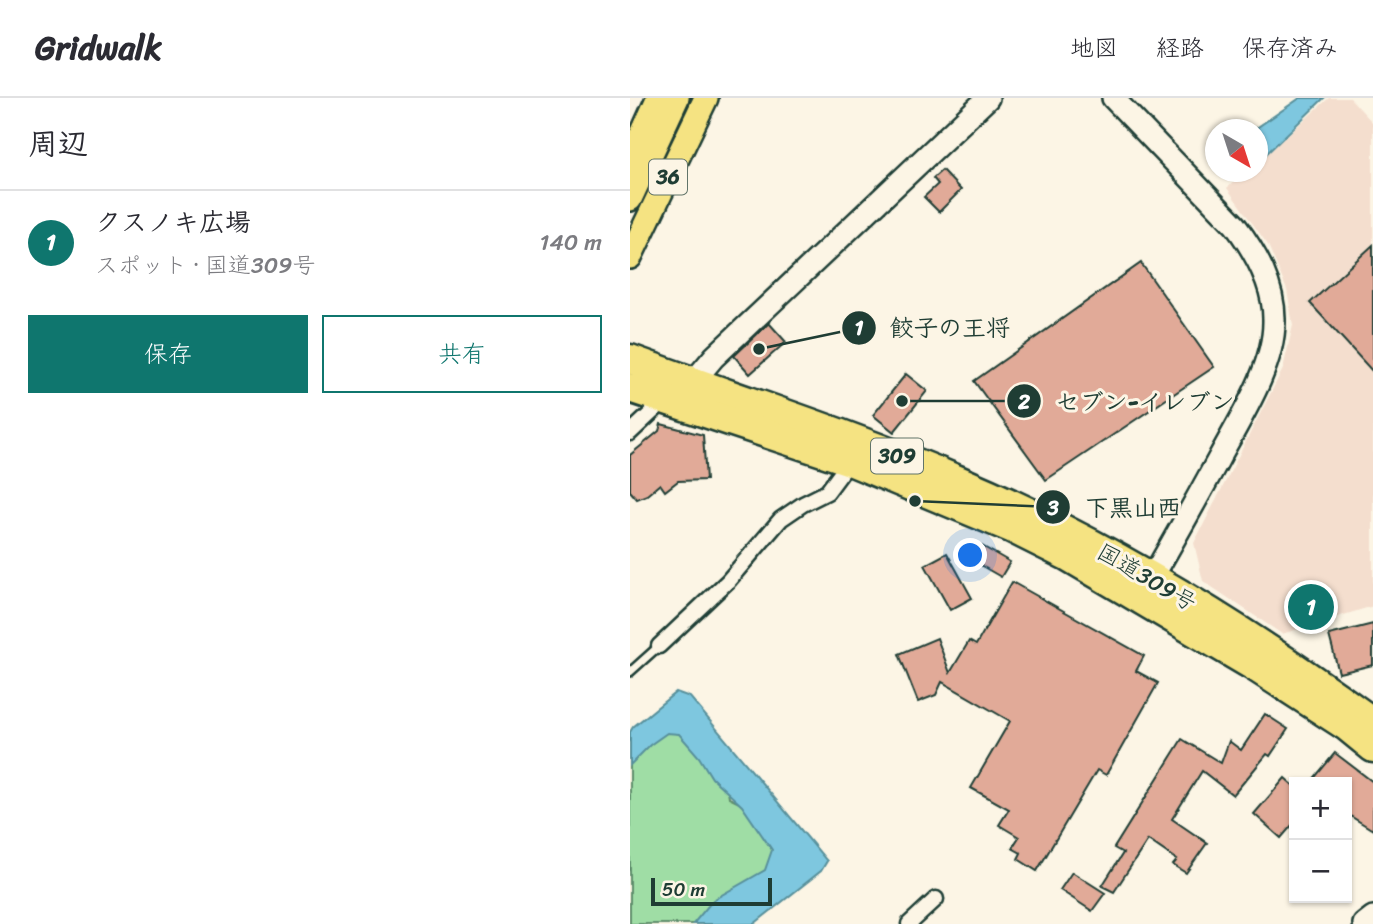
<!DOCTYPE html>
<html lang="ja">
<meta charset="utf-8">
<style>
:root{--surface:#fff;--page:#f7f7f7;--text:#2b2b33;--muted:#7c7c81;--line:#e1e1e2;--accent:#0f766e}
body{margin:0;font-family:Sriracha,"Klee One",sans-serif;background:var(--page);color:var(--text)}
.controls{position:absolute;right:21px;bottom:21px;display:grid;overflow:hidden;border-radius:0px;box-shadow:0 2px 5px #0004}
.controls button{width:63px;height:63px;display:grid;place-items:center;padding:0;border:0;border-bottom:2px solid var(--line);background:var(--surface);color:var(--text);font:35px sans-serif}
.compass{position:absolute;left:575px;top:21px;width:63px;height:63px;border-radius:50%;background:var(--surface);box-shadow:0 2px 5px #0004;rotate:141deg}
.scale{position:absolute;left:21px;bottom:18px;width:121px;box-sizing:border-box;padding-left:7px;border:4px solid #1f3d34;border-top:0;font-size:19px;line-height:24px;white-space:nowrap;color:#1f3d34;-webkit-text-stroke:5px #fcf5e5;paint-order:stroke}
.you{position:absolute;left:341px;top:458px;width:24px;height:24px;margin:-18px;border:5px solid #fff;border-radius:50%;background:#1a73e8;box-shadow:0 0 0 10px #1a73e833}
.badge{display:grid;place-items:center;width:46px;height:46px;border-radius:50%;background:var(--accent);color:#fff;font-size:23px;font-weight:700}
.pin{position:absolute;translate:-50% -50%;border:4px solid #fff;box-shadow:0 2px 7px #0006}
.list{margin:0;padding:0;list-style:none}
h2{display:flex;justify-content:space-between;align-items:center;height:91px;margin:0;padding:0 28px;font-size:30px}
h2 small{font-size:23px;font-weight:400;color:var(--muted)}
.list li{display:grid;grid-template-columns:46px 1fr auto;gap:21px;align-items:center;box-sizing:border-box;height:105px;padding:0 28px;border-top:2px solid var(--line)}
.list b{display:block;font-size:26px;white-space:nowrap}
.list p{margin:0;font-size:23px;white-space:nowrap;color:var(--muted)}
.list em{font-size:23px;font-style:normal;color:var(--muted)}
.actions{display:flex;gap:14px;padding:21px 28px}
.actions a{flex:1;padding:16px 0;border:2px solid var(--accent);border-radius:0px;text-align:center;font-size:24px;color:var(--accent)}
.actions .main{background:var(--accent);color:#fff}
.map{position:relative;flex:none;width:743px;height:826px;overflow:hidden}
header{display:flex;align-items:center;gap:42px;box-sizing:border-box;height:98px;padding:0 35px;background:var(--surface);border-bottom:2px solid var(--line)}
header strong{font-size:33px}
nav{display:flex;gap:38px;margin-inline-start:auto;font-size:24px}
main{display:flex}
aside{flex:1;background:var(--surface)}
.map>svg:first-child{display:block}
.built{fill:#f4dece}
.green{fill:#9fdda5;stroke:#5f8d6c;stroke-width:2}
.water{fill:#7ec7df;stroke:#58909b;stroke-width:2}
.building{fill:#e1aa98;stroke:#1f3d34;stroke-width:2}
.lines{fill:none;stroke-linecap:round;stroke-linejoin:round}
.lane-casing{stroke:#1f3d34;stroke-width:12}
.street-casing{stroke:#1f3d34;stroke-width:19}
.secondary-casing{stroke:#1f3d34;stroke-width:26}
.primary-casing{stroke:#1f3d34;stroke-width:28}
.highway-casing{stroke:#1f3d34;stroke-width:33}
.lane{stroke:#fcf5e5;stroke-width:7}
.street{stroke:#fcf5e5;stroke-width:14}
.secondary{stroke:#fcf5e5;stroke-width:21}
.primary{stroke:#f5e382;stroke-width:23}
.highway{stroke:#f5e382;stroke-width:28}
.labels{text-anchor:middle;stroke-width:6;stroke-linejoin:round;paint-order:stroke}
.shield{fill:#fcf5e5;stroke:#617469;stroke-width:2}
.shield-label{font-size:21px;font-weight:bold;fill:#1f3d34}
.street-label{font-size:23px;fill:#1f3d34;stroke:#fcf5e5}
.leader{fill:none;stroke:#1f3d34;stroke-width:2.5}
.callout-dot{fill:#1f3d34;stroke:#fcf5e5;stroke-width:2.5}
.mark-label{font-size:21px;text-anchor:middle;font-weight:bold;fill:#fff}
.callout-label{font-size:24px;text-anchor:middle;font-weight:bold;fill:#1f3d34;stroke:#fcf5e5;stroke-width:6;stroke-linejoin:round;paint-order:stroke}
</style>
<header>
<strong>Gridwalk</strong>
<nav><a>地図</a><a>経路</a><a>保存済み</a></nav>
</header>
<main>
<aside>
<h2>周辺<small></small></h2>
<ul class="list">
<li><span class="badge">1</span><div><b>クスノキ広場</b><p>スポット · 国道309号</p></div><em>140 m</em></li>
</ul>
<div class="actions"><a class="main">保存</a><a>共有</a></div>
</aside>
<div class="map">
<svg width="743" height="826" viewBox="0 0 743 826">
<rect width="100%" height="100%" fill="#fcf5e5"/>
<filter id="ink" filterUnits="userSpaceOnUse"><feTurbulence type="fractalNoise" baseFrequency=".0143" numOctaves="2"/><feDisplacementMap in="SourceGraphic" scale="14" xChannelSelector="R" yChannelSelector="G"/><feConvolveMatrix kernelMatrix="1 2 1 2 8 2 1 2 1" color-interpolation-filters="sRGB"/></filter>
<g filter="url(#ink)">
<path class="built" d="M699,0H720L743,25V508L652,536L573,483L564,445L653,271L663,227L657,192L638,147L597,90L615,74H628V63Z"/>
<path class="green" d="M31,631L61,635L96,679L99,700L126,713L153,760L76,826H0V654Z"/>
<g class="water">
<path d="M670,0H694L628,64V32L625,31Z"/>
<path d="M46,594L60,599L197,763L191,773L124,826H63L83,802L135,772L142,752L112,708L82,680L69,659L49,636L37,635L20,647L0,667V634L3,629Z"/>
</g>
<g class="building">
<path d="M312,72L331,92L309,114L294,99L308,86L303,80Z"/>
<path d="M743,147V274L680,205Z"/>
<path d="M511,165L584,269L416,382L344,283Z"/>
<path d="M139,225L156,244L120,276L104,258Z"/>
<path d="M276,276L297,293L264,334L243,317Z"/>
<path d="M31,326L73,337L76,382L48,383L35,393L30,386L17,397L7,401L0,393V357L29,333Z"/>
<path d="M352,448L380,464L371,479L343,463Z"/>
<path d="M317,455L342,500L320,512L295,467Z"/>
<path d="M382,484L514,558L506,573L528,585L476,677L467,672L407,773L388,761L391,755L382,750L389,739L369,727L379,711L341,690L380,623L312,584L306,597L288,604L269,556L307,540L320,575L339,543L346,547Z"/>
<path d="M743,526V567L709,575L699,537Z"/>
<path d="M635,616L658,631L640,658L637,656L603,697L572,673L542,721L577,745L556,775L543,767L547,762L518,742L484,794L472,788L493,755L484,750L552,641L591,665L599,643L611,652Z"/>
<path d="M705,655L743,684V732L717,716V684H681Z"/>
<path d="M655,680L664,688V725L651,740L624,716Z"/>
<path d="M442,774L475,795L462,813L430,792Z"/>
</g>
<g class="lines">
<g class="lane-casing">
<path id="lane" d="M0,574L29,548"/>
</g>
<g class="street-casing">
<g id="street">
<path d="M0,335L34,303"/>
<path d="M29,548L98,483L151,421L173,406L197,394L220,363"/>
<path d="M279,826L306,801"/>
</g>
</g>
<g class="secondary-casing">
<g id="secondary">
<path d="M483,0L605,127C626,155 645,188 644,224C644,270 609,322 588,362C564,406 540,449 515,492"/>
<path d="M63,284L84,259L358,0"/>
<path d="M734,826L743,819"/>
</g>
</g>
<g class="primary-casing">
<g id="primary">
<path d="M0,101L47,0"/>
<path d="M0,159L76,0"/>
</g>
</g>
<g class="highway-casing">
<g id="highway">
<path d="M0,69L31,0"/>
<path d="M0,261C109,301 221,336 328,382C475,444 614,530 743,624"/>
<path d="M0,290L220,363L381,430L437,458L625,569L716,628L743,650"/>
</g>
</g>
<use href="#lane" class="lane"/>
<use href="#street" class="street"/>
<use href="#secondary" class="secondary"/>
<use href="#primary" class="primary"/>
<use href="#highway" class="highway"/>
</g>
</g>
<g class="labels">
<g class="shield">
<rect x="19" y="61.5" width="38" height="35" rx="5"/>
<rect x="241" y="340.5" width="52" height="35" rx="5"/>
</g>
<g class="shield-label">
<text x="38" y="86">36</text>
<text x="267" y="365">309</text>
</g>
<g class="street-label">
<text transform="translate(517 479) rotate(30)" y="8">国道309号</text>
</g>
</g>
<path class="leader" d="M129 251L229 230M272 303L394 303M285 403L423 409"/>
<g class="callout-dot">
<circle cx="129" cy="251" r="7"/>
<circle cx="272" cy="303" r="7"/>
<circle cx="285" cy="403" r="7"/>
<circle cx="229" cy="230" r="18"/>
<circle cx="394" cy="303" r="18"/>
<circle cx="423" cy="409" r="18"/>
</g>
<g class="mark-label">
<text x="229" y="237">1</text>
<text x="394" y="311">2</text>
<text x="423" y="417">3</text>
</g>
<g class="callout-label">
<text x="320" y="238">餃子の王将</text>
<text x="515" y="312">セブン-イレブン</text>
<text x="503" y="418">下黒山西</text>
</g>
</svg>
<div class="controls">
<button>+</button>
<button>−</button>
</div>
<svg class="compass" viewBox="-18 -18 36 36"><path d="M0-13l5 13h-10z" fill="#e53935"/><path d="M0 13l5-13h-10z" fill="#7c7c81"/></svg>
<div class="scale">50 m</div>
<div class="you"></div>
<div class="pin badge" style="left:681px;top:509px">1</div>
</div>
</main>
